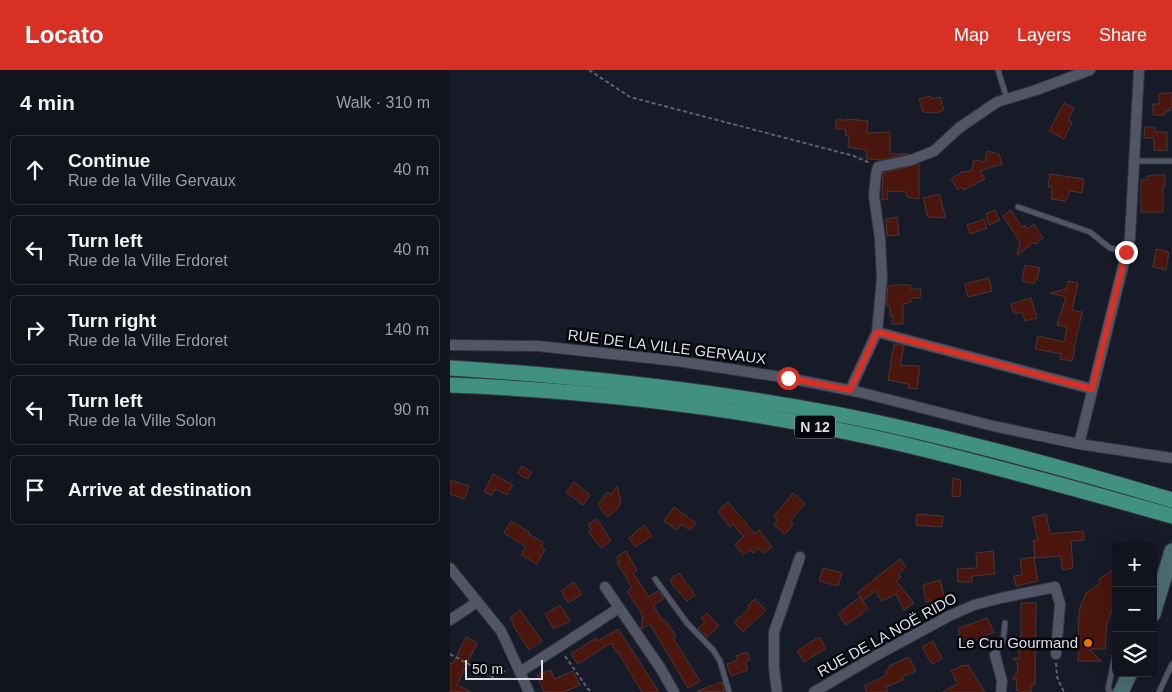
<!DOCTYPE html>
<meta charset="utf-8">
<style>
:root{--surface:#11141d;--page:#1a1d26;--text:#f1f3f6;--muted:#9c9ea4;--line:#30333b;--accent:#d93025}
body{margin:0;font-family:Arial,sans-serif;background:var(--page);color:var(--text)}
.controls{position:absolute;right:15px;bottom:15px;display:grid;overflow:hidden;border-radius:8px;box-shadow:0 5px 20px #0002}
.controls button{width:45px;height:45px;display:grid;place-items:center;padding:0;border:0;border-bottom:1px solid var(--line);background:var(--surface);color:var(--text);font:25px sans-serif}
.scale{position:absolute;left:15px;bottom:12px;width:78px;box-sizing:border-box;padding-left:5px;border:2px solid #dbdee7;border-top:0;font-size:14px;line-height:18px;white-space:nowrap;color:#dbdee7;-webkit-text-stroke:4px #05060b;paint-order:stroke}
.stop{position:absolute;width:15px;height:15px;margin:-11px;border:4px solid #d93025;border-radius:50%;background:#fff}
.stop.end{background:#d93025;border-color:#fff;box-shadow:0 1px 5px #0008}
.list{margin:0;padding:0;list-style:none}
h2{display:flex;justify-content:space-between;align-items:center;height:65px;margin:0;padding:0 20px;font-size:21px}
h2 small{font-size:16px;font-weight:400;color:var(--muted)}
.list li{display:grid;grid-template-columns:32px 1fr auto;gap:15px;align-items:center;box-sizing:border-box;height:70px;margin:0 10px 10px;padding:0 10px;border:1px solid var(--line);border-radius:8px}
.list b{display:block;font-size:19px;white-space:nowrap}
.list p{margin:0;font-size:16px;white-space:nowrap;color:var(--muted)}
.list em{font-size:16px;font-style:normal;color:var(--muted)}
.icon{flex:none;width:28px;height:28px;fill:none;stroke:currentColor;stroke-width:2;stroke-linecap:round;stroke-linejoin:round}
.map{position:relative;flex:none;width:722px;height:622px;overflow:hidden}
header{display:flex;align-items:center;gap:30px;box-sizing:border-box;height:70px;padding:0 25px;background:var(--accent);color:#fff}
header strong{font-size:24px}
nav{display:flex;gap:28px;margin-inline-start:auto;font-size:18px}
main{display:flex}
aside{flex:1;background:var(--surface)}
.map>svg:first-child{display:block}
.building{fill:#4a150d;stroke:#493734}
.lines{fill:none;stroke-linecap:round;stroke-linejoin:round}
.service-casing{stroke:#33353f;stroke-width:7}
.minor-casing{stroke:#33353f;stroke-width:12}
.secondary-casing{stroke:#33353f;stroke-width:17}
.trunk-casing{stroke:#33353f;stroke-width:17}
.path{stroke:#5e616c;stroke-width:2;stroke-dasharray:4 2.5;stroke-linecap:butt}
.service{stroke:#515565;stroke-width:5}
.minor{stroke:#515565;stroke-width:10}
.secondary{stroke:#4a6c70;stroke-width:15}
.trunk{stroke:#409182;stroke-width:15}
.route{stroke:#d93025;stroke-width:6}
.food-dot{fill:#e8710a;stroke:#05060b;stroke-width:2}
.labels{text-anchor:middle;stroke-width:5;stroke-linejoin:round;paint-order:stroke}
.shield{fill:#05060b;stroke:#9b9da5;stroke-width:1}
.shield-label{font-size:14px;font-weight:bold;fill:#dbdee7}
.street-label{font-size:15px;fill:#dbdee7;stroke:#05060b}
.poi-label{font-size:15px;fill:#dbdee7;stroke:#05060b;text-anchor:end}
</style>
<header>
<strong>Locato</strong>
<nav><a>Map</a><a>Layers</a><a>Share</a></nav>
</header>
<main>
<aside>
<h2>4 min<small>Walk · 310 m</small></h2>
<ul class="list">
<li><svg class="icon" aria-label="ahead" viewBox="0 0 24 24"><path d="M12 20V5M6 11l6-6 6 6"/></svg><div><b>Continue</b><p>Rue de la Ville Gervaux</p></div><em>40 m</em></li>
<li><svg class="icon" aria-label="left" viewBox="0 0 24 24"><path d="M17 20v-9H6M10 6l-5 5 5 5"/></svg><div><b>Turn left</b><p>Rue de la Ville Erdoret</p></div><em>40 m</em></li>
<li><svg class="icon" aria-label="right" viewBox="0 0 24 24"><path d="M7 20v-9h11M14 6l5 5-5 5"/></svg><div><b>Turn right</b><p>Rue de la Ville Erdoret</p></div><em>140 m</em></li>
<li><svg class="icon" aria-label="left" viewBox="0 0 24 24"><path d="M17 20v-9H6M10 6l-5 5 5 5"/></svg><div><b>Turn left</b><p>Rue de la Ville Solon</p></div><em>90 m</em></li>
<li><svg class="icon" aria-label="arrive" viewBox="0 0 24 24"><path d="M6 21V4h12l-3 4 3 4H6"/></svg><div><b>Arrive at destination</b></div></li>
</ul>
</aside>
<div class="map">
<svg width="722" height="622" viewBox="0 0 722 622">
<rect width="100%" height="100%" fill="#171a27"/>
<g class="building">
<path d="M713,23H722V37H720V41H715V45H703V34H709V24Z"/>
<path d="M480,26L481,29L490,27L494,40L486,43L473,42L469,29Z"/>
<path d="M614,33L624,38L618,50L622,52L614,69L599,61Z"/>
<path d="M397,49L418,51L417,63L440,62V84H458L430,90L417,89L416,80L398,77L399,66L395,65L396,59H386V50H397Z"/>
<path d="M695,57H705V62H717V81L704,80V68H694Z"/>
<path d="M537,81L549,84L552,94L530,101L535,109L514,120L512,117L508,120L501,109L512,102L521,101L524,90L535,92Z"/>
<path d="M469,94V129L457,127L456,122L437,121L438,129L432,130L433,103Z"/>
<path d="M600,104L634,109L632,123L620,121L615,131L601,129L602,117H598Z"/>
<path d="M706,105H715V116H713V142H691V110H697V106Z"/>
<path d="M489,124L496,148L478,147L473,128Z"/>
<path d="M545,140L550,150L539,155L536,144Z"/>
<path d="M561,140L572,157L575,155L577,159L584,154L593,168L588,172L587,174L583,173L567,185L570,172L553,146Z"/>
<path d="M447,147L449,165L437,166L436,149Z"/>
<path d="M534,149L537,158L520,164L517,155Z"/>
<path d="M706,179L719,182L716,200L703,197Z"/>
<path d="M575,195L590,198L587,210L585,209L584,214L572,211Z"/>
<path d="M539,208L542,221L518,227L515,214Z"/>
<path d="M618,211L628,213L622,240L632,242L624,278H625L622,291L610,289L611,284L585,279L588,266L614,272L617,257L607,255L616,227L600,223L616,219Z"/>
<path d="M444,215H461V219H471L470,228H461V232L453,234V254H442L443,246H440V236H436L438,216H444Z"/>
<path d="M581,228L587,248L575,251L572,242L564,244L561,234Z"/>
<path d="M444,274L454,276L450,295L470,296L467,319L458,318L459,314L438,310Z"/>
<path d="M72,396L82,402L77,409L67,403Z"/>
<path d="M43,404L63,415L57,425L45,419L41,425L34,422Z"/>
<path d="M503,408L511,410L510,427L502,426Z"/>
<path d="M0,410L19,416L15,429L0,424Z"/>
<path d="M124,412L140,425L133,435L116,422Z"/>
<path d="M167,416L171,432L167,439L157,447L148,435L157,422L161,425Z"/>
<path d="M343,423L355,434L340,451L343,454L335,464L324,455L328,450L324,446Z"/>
<path d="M278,432L305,464L309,460L322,477L314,483L309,478L303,483L301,480L293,485L285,474L294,467L283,454L280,457L268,441Z"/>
<path d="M224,437L246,453L240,460L231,454L227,460L214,451Z"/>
<path d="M467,444L493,446L492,457L466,455Z"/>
<path d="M596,444L600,464L633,461L634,470L621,471L623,498L612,500L611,486L585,488L583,471L588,470L583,447Z"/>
<path d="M147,449L161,471L151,478L138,461L141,459L138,454Z"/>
<path d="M61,451L79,462L78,464L93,472L91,476L95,479L87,494L71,485L76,477L54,463Z"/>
<path d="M194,455L202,466L185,477L179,468Z"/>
<path d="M176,481L187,500L183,503L199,527L208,521L214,529L203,535L213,551L215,550L226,566L223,568L250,611L238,618L200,554L192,559L191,558L193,546L177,521L182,518L167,492L169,491L167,487Z"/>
<path d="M543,481L545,504L522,506V512H508L507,499L527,498L526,483Z"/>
<path d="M584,487L588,511L566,516L564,506L572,505L570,489Z"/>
<path d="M450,489L456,497L448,504L451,507L446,511L464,533L454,540L446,524L432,531L425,521L413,530L407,523Z"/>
<path d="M373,498L392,503L388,516L369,511Z"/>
<path d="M666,498V531L657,552L655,579H639L651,591H628L629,541L636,523L650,513L648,510Z"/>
<path d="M229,503L245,525L237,531L221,513L222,512L220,509Z"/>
<path d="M490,510L495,529L476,532L473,515Z"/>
<path d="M124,512L132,524L118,533L111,521Z"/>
<path d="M410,527L418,538L406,549L405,548L396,555L388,544Z"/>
<path d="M305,529L316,540L293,562L284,552L300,537L298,536Z"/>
<path d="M571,533H586L585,615H581V622H569V620H566L567,609H562L567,603L568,594L562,588L569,589V573H571Z"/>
<path d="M110,535L120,551L104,559L95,544Z"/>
<path d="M70,540L92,571L79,580L63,555L64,554L60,548Z"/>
<path d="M257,543L269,556L257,567L248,558L255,552L251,548Z"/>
<path d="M537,548L544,562L512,576L509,568V558Z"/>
<path d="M168,559L178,574L209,622H192L167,581L166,582L161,573L128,594L121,584L146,568L148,571Z"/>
<path d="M16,567L27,573L7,615L21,622H0V593L3,594Z"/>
<path d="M369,567L376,578L354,592L347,581Z"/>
<path d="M483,571L492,589L482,594L472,577Z"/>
<path d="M297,582L300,590L295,592L298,600L281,606L277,594L288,590L286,586Z"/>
<path d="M459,587L466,601L452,607L453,610L436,617L438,622H417L414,616L437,605L435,601L440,598L439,596Z"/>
<path d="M514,595L515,596L518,595L535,622H492L508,614L501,601Z"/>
<path d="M101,600L104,609L123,601L130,615L113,622H94L87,605Z"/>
<path d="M272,612L274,621L247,622V621Z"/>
</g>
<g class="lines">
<g class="service-casing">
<g id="service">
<path d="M548,0L557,29"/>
<path d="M684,91H722"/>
<path d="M568,137L640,162L660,178L676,182"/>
<path d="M205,509L237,553L263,580L270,591L279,622"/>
<path d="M545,585L553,572L555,553"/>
<path d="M661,622L658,619L666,581"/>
<path d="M709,622L722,594"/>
</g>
</g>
<g class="minor-casing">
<g id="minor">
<path d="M427,262L642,319"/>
<path d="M0,275L88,276L227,291L338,308L409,322L543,356L629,374L722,388"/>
<path d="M400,320L427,262L432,208L430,168L424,126L426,104L428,97L461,90L484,81L509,58L547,32L586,20L640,0"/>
<path d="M629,374L680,168L689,0"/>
<path d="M0,498L51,561L79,622"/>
<path d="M155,517L211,599L224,622"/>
<path d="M0,550L27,532"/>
<path d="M545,585L552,611L551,622"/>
<path d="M70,602L169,538"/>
<path d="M327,622L324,598V562L350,487"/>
<path d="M364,622L427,585L499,546L524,535L551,528L605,517L610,534L606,584"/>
</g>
</g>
<g class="secondary-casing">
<g id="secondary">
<path d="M703,544L722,481"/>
<path d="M671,622L680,603"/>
</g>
</g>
<g class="trunk-casing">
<g id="trunk">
<path d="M0,298C130,306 258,320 386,344C499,366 611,397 722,430"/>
<path d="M0,315C151,321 302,339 448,373C540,395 631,420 722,446"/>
</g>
</g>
<g class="path">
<path d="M139,0L180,27L404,86L420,93"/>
<path d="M0,584L43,607L58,600"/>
<path d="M115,586L138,619L142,622"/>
<path d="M606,593L607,607L614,622"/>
</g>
<use href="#service" class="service"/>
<use href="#minor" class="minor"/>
<use href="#secondary" class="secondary"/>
<use href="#trunk" class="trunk"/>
</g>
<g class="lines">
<path class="route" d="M338,308L400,320L427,262L642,319L676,182"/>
</g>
<circle class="food-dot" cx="638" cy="573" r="5"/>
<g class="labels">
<rect class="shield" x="345" y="345.5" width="40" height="23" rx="4"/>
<g class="shield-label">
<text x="365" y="362">N 12</text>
</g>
<g class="street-label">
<text transform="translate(217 277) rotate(7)" y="5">RUE DE LA VILLE GERVAUX</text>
<text transform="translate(437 565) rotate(-29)" y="5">RUE DE LA NOË RIDO</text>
</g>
<g class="poi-label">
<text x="628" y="578">Le Cru Gourmand</text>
</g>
</g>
</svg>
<div class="controls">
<button>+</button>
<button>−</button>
<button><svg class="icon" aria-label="layers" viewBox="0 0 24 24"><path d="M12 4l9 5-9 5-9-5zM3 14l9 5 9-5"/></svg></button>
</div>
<div class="scale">50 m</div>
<div class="stop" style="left:338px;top:308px"></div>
<div class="stop end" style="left:676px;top:182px"></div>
</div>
</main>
